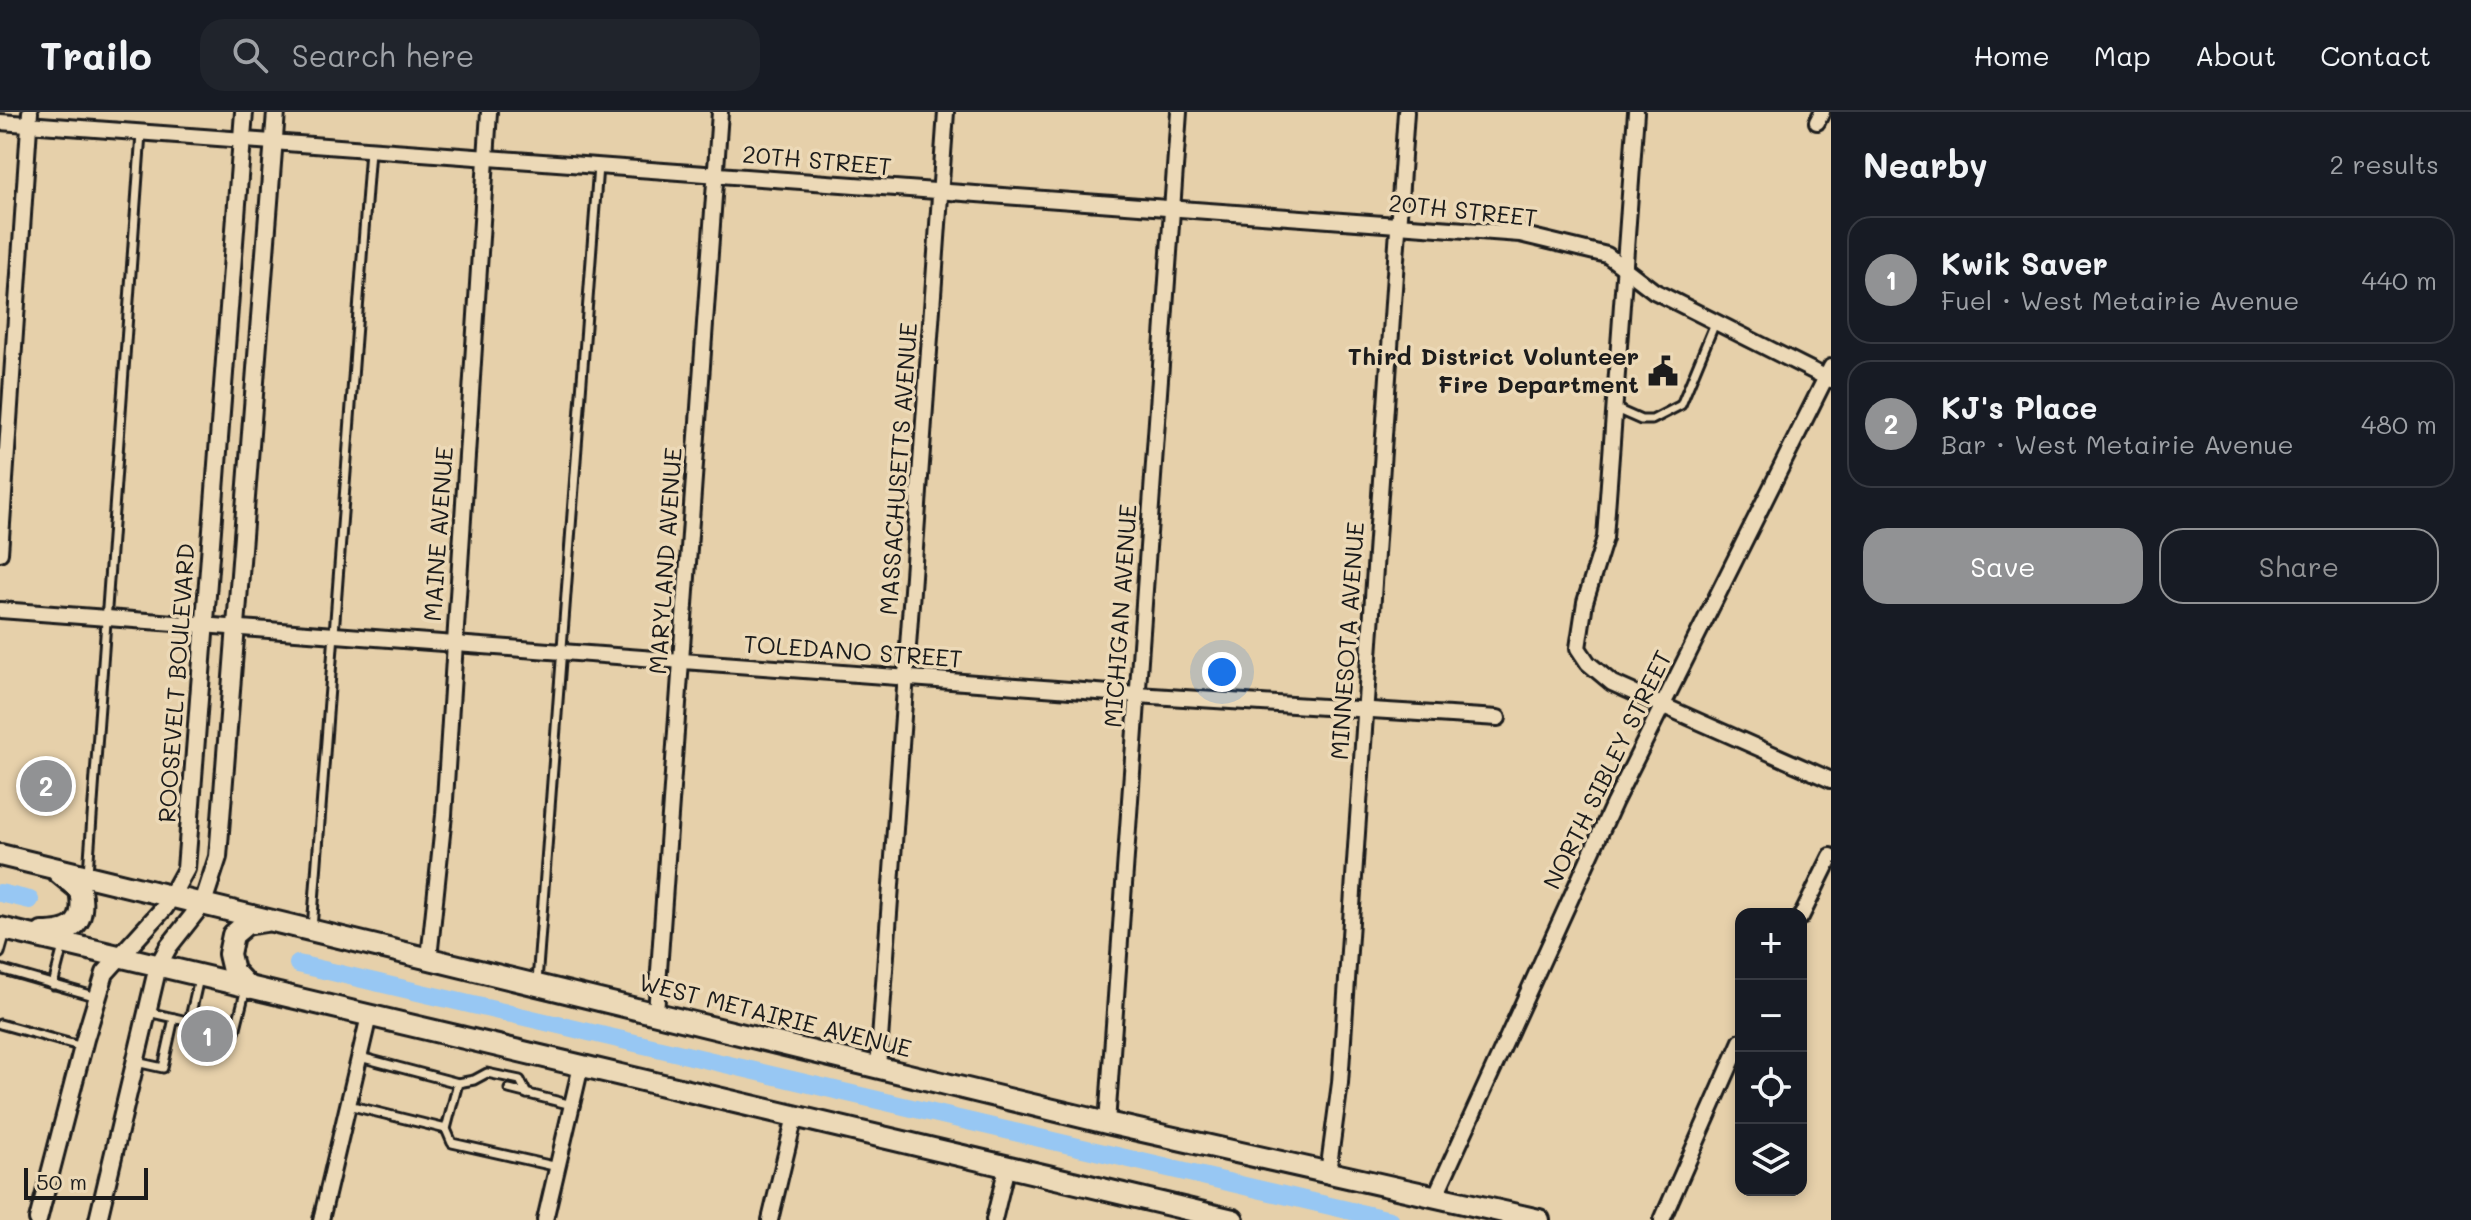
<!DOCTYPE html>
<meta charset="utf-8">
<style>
:root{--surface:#171b24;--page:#20242c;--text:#f1f3f6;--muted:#9ea1a6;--line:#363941;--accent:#919294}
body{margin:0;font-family:Mali,sans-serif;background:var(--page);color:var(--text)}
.controls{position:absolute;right:24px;bottom:24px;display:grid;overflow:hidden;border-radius:16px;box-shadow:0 4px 12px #0003}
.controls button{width:72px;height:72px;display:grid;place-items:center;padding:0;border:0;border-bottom:2px solid var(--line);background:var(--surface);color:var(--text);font:40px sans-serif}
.scale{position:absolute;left:24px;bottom:20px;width:124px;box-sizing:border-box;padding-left:8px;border:4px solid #1c1c1c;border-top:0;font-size:22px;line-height:28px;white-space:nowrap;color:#1c1c1c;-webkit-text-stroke:6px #ecd9b7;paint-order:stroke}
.you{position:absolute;left:1222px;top:560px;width:28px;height:28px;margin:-20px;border:6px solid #fff;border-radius:50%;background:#1a73e8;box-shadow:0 0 0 12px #1a73e833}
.badge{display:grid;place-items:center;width:52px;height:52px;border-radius:50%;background:var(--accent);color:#fff;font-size:26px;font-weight:700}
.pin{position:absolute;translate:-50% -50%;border:4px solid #fff;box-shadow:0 2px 8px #0006}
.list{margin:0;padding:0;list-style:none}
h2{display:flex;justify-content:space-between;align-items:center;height:104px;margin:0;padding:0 32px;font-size:34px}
h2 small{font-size:26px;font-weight:400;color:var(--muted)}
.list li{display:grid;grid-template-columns:52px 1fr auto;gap:24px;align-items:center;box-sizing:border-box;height:128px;margin:0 16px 16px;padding:0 16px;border:2px solid var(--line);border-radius:24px}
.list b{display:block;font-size:30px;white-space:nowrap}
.list p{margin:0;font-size:26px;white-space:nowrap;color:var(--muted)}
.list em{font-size:26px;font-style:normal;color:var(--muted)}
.actions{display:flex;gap:16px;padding:24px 32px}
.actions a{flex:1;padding:18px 0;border:2px solid var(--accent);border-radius:24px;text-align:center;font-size:28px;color:var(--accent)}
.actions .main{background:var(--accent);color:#fff}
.icon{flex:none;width:44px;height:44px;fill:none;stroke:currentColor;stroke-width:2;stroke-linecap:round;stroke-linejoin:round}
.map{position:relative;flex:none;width:1831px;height:1108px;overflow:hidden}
header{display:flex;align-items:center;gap:48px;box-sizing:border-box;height:112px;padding:0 40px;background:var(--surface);border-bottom:2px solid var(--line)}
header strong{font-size:38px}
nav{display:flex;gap:44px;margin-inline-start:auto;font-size:28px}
.search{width:560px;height:72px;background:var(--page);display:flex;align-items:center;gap:20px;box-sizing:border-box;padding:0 28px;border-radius:24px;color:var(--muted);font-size:30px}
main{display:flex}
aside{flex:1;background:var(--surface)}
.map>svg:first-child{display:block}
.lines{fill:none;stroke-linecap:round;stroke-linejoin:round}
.canal{stroke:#97c7f3;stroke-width:18}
.service-casing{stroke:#1c1c1c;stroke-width:13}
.minor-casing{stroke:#1c1c1c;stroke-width:20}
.tertiary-casing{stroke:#1c1c1c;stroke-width:22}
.secondary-casing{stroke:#1c1c1c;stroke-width:26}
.service{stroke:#ecd9b7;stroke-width:7}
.minor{stroke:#ecd9b7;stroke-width:14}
.tertiary{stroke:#ecd9b7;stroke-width:16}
.secondary{stroke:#ecd9b7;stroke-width:20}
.labels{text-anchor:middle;stroke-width:7;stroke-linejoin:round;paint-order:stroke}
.street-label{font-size:24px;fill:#1c1c1c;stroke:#ecd9b7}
.poi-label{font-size:24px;font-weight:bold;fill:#1c1c1c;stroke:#ecd9b7;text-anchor:end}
</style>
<header>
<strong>Trailo</strong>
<div class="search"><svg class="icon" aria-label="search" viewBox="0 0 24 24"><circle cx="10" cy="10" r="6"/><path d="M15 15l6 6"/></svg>Search here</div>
<nav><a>Home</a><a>Map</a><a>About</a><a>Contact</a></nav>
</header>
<main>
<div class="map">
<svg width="1831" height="1108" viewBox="0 0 1831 1108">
<rect width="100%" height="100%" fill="#e6d0aa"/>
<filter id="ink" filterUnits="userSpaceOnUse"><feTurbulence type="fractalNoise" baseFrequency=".0125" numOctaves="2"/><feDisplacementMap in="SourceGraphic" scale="16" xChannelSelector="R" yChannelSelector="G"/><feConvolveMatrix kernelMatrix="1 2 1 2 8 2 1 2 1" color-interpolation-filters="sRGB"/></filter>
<g filter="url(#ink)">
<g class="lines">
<g class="canal">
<path d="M0,781L30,788"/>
<path d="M298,852L1390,1108"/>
</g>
<g class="service-casing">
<g id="service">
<path d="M1616,297L1641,308H1652L1681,293L1715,211"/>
<path d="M88,761L141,21"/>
<path d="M312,817L370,38"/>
<path d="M0,841L6,820"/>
<path d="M0,857L97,885"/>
<path d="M537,870L598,54"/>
<path d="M53,873L63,834"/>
<path d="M148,900L235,920L246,876"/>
<path d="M189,910L199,866"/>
<path d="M0,912L83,935"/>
<path d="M360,945L458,971L474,968L487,961L520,968L527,982"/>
<path d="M136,950L163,956L174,906"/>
<path d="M458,971L446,1017L452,1031L558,1055"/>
<path d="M509,977L572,993"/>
<path d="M348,993L446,1017"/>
</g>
</g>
<g class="minor-casing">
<g id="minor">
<path d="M1636,0L1605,426L1585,490L1578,536L1588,551L1612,571L1831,668"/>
<path d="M0,10L1520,122L1607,143L1654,179L1831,268"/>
<path d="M1817,10L1822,0"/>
<path d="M0,441L30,0"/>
<path d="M0,498L1137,583L1498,606"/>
<path d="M1801,805L1831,744"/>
<path d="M429,846L444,703L489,0"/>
<path d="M656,901L720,0"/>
<path d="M878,956L946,0"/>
<path d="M1107,1011L1179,0"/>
<path d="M1328,1061L1340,971L1406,0"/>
<path d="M1435,1085L1614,691L1831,255"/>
<path d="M321,1108L369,904"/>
<path d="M545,1108L581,954"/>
<path d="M770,1108L795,1004"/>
<path d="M994,1108L1007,1054"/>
<path d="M1662,1108L1741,929"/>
</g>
</g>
<g class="tertiary-casing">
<g id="tertiary">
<path d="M38,1108L85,927L105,861L165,795L186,757L244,0"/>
<path d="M98,1108L158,854L169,834L203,791L218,745L276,0"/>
</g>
</g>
<g class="secondary-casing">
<g id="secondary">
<path d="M0,743L1107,1011L1539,1108"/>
<path d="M0,816L1233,1108"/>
<path d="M42,821C74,821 86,811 80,778L59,761"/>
<path d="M249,876L233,859L229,842L233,823L246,812L265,809"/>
</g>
</g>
<use href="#service" class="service"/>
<use href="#minor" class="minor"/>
<use href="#tertiary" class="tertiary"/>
<use href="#secondary" class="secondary"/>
</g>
</g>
<defs>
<g id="civic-bare" transform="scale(2.4)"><path d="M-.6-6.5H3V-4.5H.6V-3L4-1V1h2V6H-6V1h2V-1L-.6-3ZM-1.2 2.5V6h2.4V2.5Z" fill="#1c1c1c" stroke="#ecd9b7" stroke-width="2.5" paint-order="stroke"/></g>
</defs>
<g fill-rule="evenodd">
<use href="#civic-bare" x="1663" y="259"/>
</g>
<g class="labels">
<g class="street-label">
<text transform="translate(817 49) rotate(5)" y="8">20TH STREET</text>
<text transform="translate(1463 99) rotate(6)" y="8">20TH STREET</text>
<text transform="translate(899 357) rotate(-86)" y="8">MASSACHUSETTS AVENUE</text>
<text transform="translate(439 422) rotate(-86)" y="8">MAINE AVENUE</text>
<text transform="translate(666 449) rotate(-86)" y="8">MARYLAND AVENUE</text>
<text transform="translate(1121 504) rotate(-86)" y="8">MICHIGAN AVENUE</text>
<text transform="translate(1348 529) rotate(-86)" y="8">MINNESOTA AVENUE</text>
<text transform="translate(853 540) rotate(4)" y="8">TOLEDANO STREET</text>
<text transform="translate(177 571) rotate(-86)" y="8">ROOSEVELT BOULEVARD</text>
<text transform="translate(1608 658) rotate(-64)" y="8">NORTH SIBLEY STREET</text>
<text transform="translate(775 904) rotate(14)" y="8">WEST METAIRIE AVENUE</text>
</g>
<g class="poi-label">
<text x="1639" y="253">Third District Volunteer<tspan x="1639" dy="28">Fire Department</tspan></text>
</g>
</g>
</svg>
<div class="controls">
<button>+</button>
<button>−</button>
<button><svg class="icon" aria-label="locate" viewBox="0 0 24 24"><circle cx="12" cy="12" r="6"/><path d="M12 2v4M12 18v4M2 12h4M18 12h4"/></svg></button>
<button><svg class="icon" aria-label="layers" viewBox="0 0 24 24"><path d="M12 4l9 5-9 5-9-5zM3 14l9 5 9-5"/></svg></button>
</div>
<div class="scale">50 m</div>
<div class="you"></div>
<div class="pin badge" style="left:207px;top:924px">1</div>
<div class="pin badge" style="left:46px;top:674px">2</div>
</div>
<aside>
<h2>Nearby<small>2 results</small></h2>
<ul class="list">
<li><span class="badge">1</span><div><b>Kwik Saver</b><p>Fuel · West Metairie Avenue</p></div><em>440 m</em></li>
<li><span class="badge">2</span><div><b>KJ's Place</b><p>Bar · West Metairie Avenue</p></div><em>480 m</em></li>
</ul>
<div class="actions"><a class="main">Save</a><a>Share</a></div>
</aside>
</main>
